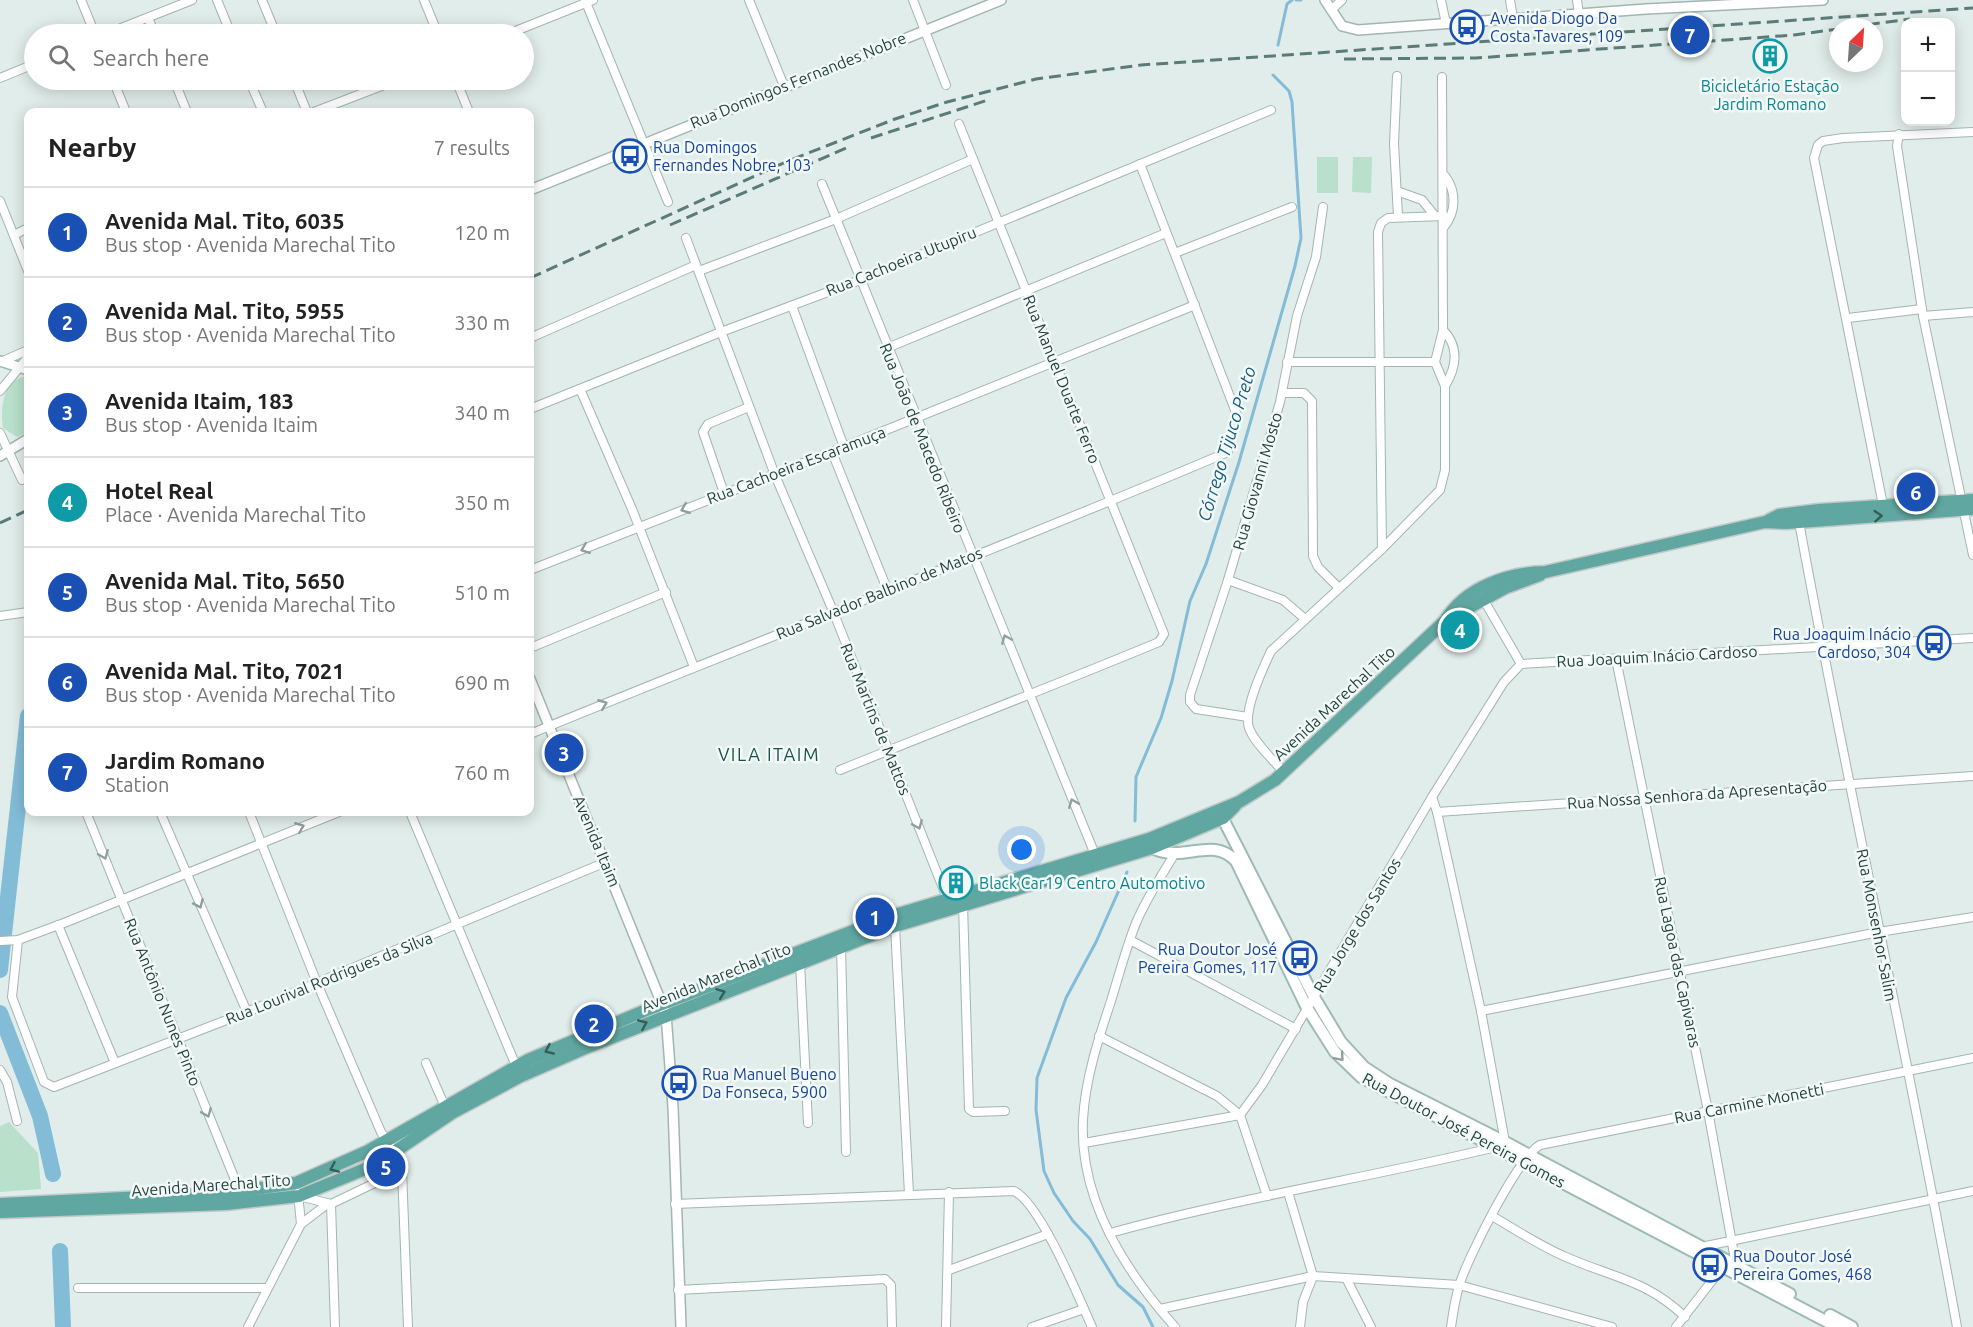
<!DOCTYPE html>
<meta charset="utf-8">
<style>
:root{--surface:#fff;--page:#f6f6f6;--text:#222;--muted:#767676;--line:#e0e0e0;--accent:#ea580c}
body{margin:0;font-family:Ubuntu,sans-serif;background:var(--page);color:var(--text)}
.controls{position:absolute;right:18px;top:18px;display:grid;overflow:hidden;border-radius:12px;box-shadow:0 3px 15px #0003}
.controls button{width:54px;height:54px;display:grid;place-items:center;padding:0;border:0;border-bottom:2px solid var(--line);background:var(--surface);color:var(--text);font:30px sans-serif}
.compass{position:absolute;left:1829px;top:18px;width:54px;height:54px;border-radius:50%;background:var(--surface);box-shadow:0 3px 15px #0003;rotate:25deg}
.you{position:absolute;left:1022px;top:850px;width:21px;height:21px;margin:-15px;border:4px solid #fff;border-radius:50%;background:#1a73e8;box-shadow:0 0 0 9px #1a73e833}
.badge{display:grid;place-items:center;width:39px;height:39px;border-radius:50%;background:var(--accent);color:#fff;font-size:20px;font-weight:700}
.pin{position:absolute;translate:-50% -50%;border:3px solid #fff;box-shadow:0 2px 6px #0006}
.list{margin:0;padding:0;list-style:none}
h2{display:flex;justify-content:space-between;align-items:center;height:78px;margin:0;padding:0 24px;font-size:26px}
h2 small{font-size:20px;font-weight:400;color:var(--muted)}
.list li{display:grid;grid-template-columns:39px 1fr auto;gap:18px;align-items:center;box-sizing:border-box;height:90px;padding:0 24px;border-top:2px solid var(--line)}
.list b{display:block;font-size:22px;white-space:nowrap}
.list p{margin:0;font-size:20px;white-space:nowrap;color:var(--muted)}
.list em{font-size:20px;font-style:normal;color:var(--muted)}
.icon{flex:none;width:33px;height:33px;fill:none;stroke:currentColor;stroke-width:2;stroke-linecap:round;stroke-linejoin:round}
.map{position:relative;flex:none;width:1973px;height:1327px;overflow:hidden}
.search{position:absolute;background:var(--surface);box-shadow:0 3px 15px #0003;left:24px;top:24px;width:510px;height:66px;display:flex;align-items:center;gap:15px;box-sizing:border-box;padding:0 21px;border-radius:33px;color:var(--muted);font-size:22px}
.panel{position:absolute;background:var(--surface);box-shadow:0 3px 15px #0003;left:24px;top:108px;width:510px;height:708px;border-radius:12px}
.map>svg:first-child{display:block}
.green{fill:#b8e0ca}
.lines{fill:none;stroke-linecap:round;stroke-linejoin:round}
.stream{stroke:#83bcd7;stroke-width:3}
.river{stroke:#83bcd7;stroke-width:16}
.minor-casing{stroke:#a3b5b2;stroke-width:10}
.tertiary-casing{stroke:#a3b5b2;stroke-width:12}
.secondary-casing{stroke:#9ebab5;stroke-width:14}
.primary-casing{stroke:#c0c9c8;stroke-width:15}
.minor{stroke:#fff;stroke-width:8}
.tertiary{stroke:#fff;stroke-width:9}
.secondary{stroke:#fff;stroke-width:10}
.primary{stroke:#61a7a1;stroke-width:12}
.rail{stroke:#5a7b78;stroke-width:3;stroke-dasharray:12 6;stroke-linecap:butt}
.oneway{stroke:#8f9f9e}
.oneway2{stroke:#335e5a}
.labels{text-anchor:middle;stroke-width:5;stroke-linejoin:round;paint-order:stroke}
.transit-label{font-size:16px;fill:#164399;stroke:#f2f9f7;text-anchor:start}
.street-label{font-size:16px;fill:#1f3f3c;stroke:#f2f9f7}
.culture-label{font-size:16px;fill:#0d838f;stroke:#f2f9f7}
.water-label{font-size:18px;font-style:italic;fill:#145c81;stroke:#f2f9f7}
.neighbourhood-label{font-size:18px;letter-spacing:1.5px;fill:#19534f;stroke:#f2f9f7}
</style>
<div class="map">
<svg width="1973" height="1327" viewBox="0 0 1973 1327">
<rect width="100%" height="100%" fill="#e1edea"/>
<g class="green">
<rect x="1317" y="157" width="21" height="36"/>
<path d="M1353,157H1372L1371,193L1352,192Z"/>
<path d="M28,376V432L17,437L3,428C0,407 3,379 28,376Z"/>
<path d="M9,1122L38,1153L41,1189L0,1192V1126Z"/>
</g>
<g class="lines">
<g class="stream">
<path d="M1296,0H1301"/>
<path d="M1278,45L1287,4L1292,0"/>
<path d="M1135,821L1136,777L1161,718L1172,681L1190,601L1206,564L1239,462L1295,266L1301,238L1292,102L1289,91L1273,75"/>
<path d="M1127,872L1096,942L1066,998L1037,1078L1036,1110L1044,1171L1054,1193L1073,1221L1090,1239L1118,1285L1143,1307L1153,1327"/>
</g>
<g class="river">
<path d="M0,970L28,716"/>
<path d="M0,1013L40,1116L53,1174"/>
<path d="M60,1251L63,1327"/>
</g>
<g class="minor-casing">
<g id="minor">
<path d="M81,0L95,34"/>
<path d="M217,0L231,34"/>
<path d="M262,0L276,34"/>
<path d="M424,0L438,34"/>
<path d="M585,0L668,202"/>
<path d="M749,0L784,86"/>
<path d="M913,0L946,85"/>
<path d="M1441,0L1446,24"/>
<path d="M1510,0L1513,18"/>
<path d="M1577,0L1579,14"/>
<path d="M1331,10L1342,0"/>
<path d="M148,18L155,34"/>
<path d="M106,34L192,0"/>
<path d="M508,34L593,0"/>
<path d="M1397,76L1394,144L1398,216"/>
<path d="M0,78L34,64"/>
<path d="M113,80L126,112"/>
<path d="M174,80L187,112"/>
<path d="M249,80L263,112"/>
<path d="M294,80L307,112"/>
<path d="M456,80L469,112"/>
<path d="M314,112L397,80"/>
<path d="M1899,134L1897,146L1923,316L1973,555"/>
<path d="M1140,164L1237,415"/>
<path d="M822,184L1096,857"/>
<path d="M1397,191L1422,200L1435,216"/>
<path d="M0,201L28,271"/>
<path d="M1444,227C1456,212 1457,192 1445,176"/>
<path d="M14,235L28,228"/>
<path d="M686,238L775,475L833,611L947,898"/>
<path d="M1175,253L1292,207"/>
<path d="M699,271L836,219L973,159"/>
<path d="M792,306L844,447"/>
<path d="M1923,316L1973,312"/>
<path d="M1848,318L1922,309"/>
<path d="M1443,330C1460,347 1456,368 1445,386"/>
<path d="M530,338L696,265"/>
<path d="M887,348L1166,233"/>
<path d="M3,361L28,350"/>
<path d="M1287,362H1435"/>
<path d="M580,389L632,509L694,667"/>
<path d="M0,391L28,357"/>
<path d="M1282,393H1304L1312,401L1313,556L1318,567L1338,587"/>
<path d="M530,409L721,332L860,280L1271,110"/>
<path d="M0,433L22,480"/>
<path d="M832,452L887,589"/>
<path d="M724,493L703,432L708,424L749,407"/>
<path d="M1883,505L1814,158L1818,145L1823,141L1843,138L1973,132"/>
<path d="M1799,522C1848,791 1909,1058 1957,1327"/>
<path d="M1382,549L1378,232L1381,223L1388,218L1444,216"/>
<path d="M530,570L844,447L1195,305"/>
<path d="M1228,580L1283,600L1304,618"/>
<path d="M1482,597L1521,664"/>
<path d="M0,616L28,612"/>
<path d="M530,648L666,592"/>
<path d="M1616,659L1708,1111L1736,1265"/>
<path d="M1248,717L1196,709L1190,702V695L1228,580L1280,402L1297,316L1316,257L1323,207"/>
<path d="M530,734C762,639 997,550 1228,452"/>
<path d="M840,770C946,727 1053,686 1159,642L1164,634L959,124"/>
<path d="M1284,773C1273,759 1255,744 1249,728C1243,710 1263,668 1271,651L1382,549L1440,490L1445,470V386L1435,362L1443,330L1442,77"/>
<path d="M1432,797L1437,812L1973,776"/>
<path d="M86,812L240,1192"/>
<path d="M160,812L247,1012"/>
<path d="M249,812L317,983L381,1132L396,1155L402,1170L408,1327"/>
<path d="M410,812L516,1066"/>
<path d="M1174,855C1160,878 1146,899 1136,923C1126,948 1119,975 1111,1001C1098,1040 1085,1080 1083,1120C1079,1199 1125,1271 1175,1327"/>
<path d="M963,904L969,1109L973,1112L1005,1111"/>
<path d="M58,925L115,1063"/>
<path d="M895,926L909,1194"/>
<path d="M18,940L12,997L44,1082L54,1087L247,1012L606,862"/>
<path d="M1130,940L1296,1029"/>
<path d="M0,941L18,940L64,923L339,812"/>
<path d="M841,946L846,1152"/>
<path d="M800,962L808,1123"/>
<path d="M1481,1011L1879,932L1973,917"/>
<path d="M1099,1036L1217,1096L1240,1115"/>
<path d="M426,1063L445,1107"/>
<path d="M0,1070L7,1082L17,1121"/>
<path d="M1084,1143L1240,1115"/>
<path d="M1288,1192L1313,1276L1303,1302L1300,1327"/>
<path d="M298,1193L301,1224"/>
<path d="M299,1196L331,1204L402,1170"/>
<path d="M1267,1196L1240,1115L1262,1085L1432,797L1504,682L1521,664L1973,638"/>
<path d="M331,1204L335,1327"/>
<path d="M675,1204L1014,1191C1040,1203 1079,1298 1092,1327"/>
<path d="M1492,1216C1516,1230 1540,1246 1566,1257C1611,1277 1647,1280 1685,1317"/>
<path d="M1110,1233C1237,1198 1368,1178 1496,1147L1505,1142L1481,1011L1437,812"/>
<path d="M1701,1247L1973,1191"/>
<path d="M949,1270L1048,1234"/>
<path d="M1346,1278L1371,1327"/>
<path d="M78,1288H267"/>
<path d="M678,1290L885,1279L891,1285L892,1327"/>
<path d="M1160,1309L1313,1276L1459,1285L1612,1327"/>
<path d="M248,1327L301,1224L326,1205"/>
<path d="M946,1327L949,1192"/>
<path d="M1032,1327L1084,1309"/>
<path d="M1451,1327C1453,1313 1455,1299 1459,1286C1467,1259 1518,1157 1540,1145L1973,1058"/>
<path d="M1676,1327L1725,1264"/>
</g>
</g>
<g class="tertiary-casing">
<g id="tertiary">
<path d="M1325,0L1342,26L1358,30L1646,9L1823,0"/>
<path d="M530,190L1001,0"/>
<path d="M0,361L28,370"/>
<path d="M0,456L28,439"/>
<path d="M530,679L666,1014L673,1107L681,1327"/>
</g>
</g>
<g class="secondary-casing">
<g id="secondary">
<path d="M1220,813L1314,997L1341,1042L1364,1067L1390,1084L1505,1142L1790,1294"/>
<path d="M1152,848C1185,864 1211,835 1236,861L1307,1008L1335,1052L1361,1077L1837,1327"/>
<path d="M1830,1315L1852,1327"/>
</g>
</g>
<g class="primary-casing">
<g id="primary">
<path d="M1769,520L1779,515L1819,510L1973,500"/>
<path d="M1446,620L1505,588L1540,575"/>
<path d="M0,1204L227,1193L296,1183L368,1151L528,1060L644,1011L895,915L1149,839L1239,802L1275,780L1445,621C1465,587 1508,573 1545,572L1765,522L1786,523L1973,509"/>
<path d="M0,1212L226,1204L299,1196L375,1165L452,1113L521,1076L583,1049L895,926L1152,848L1223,818L1235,806"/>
</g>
</g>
<use href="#minor" class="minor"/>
<use href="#tertiary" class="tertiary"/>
<use href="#secondary" class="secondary"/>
<use href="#primary" class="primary"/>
<g class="rail">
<path d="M1850,27L1910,19"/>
<path d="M1344,59L1476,58L1794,35L1838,29"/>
<path d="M871,138L988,100"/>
<path d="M670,225L846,148"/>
<path d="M530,278L788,161L895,119L947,102L1036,79L1141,65L1973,8"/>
<path d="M0,523L28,510"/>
</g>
</g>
<defs><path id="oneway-chevron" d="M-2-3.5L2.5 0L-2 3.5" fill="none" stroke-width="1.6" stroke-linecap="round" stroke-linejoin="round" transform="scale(1.5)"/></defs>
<g class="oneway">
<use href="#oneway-chevron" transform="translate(685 509) rotate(158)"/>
<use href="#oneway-chevron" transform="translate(585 549) rotate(158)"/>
<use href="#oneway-chevron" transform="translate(1006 639) rotate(-113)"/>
<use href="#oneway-chevron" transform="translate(603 704) rotate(-22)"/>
<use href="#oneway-chevron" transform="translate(1073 803) rotate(-112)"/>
<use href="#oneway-chevron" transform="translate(918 825) rotate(68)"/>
<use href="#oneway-chevron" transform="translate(300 827) rotate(-22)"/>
<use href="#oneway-chevron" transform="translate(104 855) rotate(68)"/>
<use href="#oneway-chevron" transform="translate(199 904) rotate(66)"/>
<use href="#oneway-chevron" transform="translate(1340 1057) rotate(50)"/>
<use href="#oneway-chevron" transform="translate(207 1113) rotate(68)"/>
</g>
<g class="oneway2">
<use href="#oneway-chevron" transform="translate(1878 516) rotate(-4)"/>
<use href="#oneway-chevron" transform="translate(721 993) rotate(-21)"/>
<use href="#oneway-chevron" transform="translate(643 1024) rotate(-23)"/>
<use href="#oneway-chevron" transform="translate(549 1050) rotate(156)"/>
<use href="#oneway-chevron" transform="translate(334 1168) rotate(156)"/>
</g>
<defs>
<g id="bus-ring" transform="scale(1.725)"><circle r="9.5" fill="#f2f9f7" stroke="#1a4fb4" stroke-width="1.5"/><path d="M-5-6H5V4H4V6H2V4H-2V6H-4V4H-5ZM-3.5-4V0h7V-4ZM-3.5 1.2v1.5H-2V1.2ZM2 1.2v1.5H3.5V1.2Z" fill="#1a4fb4"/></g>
<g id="building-ring" transform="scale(1.725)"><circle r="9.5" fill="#f2f9f7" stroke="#0f9aa8" stroke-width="1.5"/><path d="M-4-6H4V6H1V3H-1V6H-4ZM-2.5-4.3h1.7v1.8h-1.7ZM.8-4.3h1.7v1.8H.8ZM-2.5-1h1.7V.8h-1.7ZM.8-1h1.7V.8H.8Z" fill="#0f9aa8"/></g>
</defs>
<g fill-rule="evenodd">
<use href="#bus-ring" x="1467" y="27"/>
<use href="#building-ring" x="1770" y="56"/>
<use href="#bus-ring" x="630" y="156"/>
<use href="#bus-ring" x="1934" y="643"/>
<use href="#building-ring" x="956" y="883"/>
<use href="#bus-ring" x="1300" y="958"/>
<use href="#bus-ring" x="679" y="1083"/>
<use href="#bus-ring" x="1710" y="1265"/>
</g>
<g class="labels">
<g class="transit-label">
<text x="1490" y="24">Avenida Diogo Da<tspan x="1490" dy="18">Costa Tavares, 109</tspan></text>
<text x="653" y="153">Rua Domingos<tspan x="653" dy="18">Fernandes Nobre, 103</tspan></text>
<text x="1911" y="640" text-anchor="end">Rua Joaquim Inácio<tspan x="1911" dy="18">Cardoso, 304</tspan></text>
<text x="1277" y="955" text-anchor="end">Rua Doutor José<tspan x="1277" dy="18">Pereira Gomes, 117</tspan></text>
<text x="702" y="1080">Rua Manuel Bueno<tspan x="702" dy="18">Da Fonseca, 5900</tspan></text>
<text x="1733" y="1262">Rua Doutor José<tspan x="1733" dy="18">Pereira Gomes, 468</tspan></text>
</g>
<g class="street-label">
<text transform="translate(798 80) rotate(-22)" y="6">Rua Domingos Fernandes Nobre</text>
<text transform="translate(901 261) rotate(-22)" y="6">Rua Cachoeira Utupiru</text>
<text transform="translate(1062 379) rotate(68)" y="6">Rua Manuel Duarte Ferro</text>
<text transform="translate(923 438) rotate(68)" y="6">Rua João de Macedo Ribeiro</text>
<text transform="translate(796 465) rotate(-21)" y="6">Rua Cachoeira Escaramuça</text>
<text transform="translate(1257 481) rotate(-74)" y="6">Rua Giovanni Mosto</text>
<text transform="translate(879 593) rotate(-22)" y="6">Rua Salvador Balbino de Matos</text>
<text transform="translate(1657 656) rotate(-3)" y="6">Rua Joaquim Inácio Cardoso</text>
<text transform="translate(1334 703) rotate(-43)" y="6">Avenida Marechal Tito</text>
<text transform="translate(876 719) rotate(68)" y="6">Rua Martins de Mattos</text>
<text transform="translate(1697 794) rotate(-4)" y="6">Rua Nossa Senhora da Apresentação</text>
<text transform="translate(597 841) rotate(67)" y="6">Avenida Itaim</text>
<text transform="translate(1357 925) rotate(-59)" y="6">Rua Jorge dos Santos</text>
<text transform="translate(1877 925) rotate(79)" y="6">Rua Monsenhor Salim</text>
<text transform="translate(1678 962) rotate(78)" y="6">Rua Lagoa das Capivaras</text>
<text transform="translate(716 977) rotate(-22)" y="6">Avenida Marechal Tito</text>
<text transform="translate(329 978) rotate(-22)" y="6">Rua Lourival Rodrigues da Silva</text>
<text transform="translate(163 1002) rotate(68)" y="6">Rua Antônio Nunes Pinto</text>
<text transform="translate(1749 1103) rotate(-11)" y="6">Rua Carmine Monetti</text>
<text transform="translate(1464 1130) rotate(28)" y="6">Rua Doutor José Pereira Gomes</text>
<text transform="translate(211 1185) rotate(-4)" y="6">Avenida Marechal Tito</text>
</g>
<g class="culture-label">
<text x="1770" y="92">Bicicletário Estação<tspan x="1770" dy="18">Jardim Romano</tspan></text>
<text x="979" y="889" text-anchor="start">Black Car19 Centro Automotivo</text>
</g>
<g class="water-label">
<text transform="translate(1227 444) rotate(-73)" y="6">Córrego Tijuco Preto</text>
</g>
<g class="neighbourhood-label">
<text x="769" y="761">VILA ITAIM</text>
</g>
</g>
</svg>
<div class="controls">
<button>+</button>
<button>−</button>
</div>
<svg class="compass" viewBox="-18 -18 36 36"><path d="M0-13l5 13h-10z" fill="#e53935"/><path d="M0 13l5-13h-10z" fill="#767676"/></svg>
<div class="you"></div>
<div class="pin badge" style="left:875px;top:917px;background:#1a4fb4">1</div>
<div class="pin badge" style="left:594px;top:1024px;background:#1a4fb4">2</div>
<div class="pin badge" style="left:564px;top:753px;background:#1a4fb4">3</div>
<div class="pin badge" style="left:1460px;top:630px;background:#0f9aa8">4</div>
<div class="pin badge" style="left:386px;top:1167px;background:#1a4fb4">5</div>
<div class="pin badge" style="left:1916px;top:492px;background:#1a4fb4">6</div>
<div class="pin badge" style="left:1690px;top:35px;background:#1a4fb4">7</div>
<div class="search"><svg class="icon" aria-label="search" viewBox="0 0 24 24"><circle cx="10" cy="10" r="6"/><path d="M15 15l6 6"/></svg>Search here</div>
<section class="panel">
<h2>Nearby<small>7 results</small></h2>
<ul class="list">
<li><span class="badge" style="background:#1a4fb4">1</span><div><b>Avenida Mal. Tito, 6035</b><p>Bus stop · Avenida Marechal Tito</p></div><em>120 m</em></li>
<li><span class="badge" style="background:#1a4fb4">2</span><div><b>Avenida Mal. Tito, 5955</b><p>Bus stop · Avenida Marechal Tito</p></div><em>330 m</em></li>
<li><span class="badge" style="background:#1a4fb4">3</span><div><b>Avenida Itaim, 183</b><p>Bus stop · Avenida Itaim</p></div><em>340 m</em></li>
<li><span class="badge" style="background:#0f9aa8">4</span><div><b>Hotel Real</b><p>Place · Avenida Marechal Tito</p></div><em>350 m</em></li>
<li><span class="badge" style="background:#1a4fb4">5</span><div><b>Avenida Mal. Tito, 5650</b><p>Bus stop · Avenida Marechal Tito</p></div><em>510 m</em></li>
<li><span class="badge" style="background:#1a4fb4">6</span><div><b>Avenida Mal. Tito, 7021</b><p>Bus stop · Avenida Marechal Tito</p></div><em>690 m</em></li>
<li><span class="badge" style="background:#1a4fb4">7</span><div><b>Jardim Romano</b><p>Station</p></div><em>760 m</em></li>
</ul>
</section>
</div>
